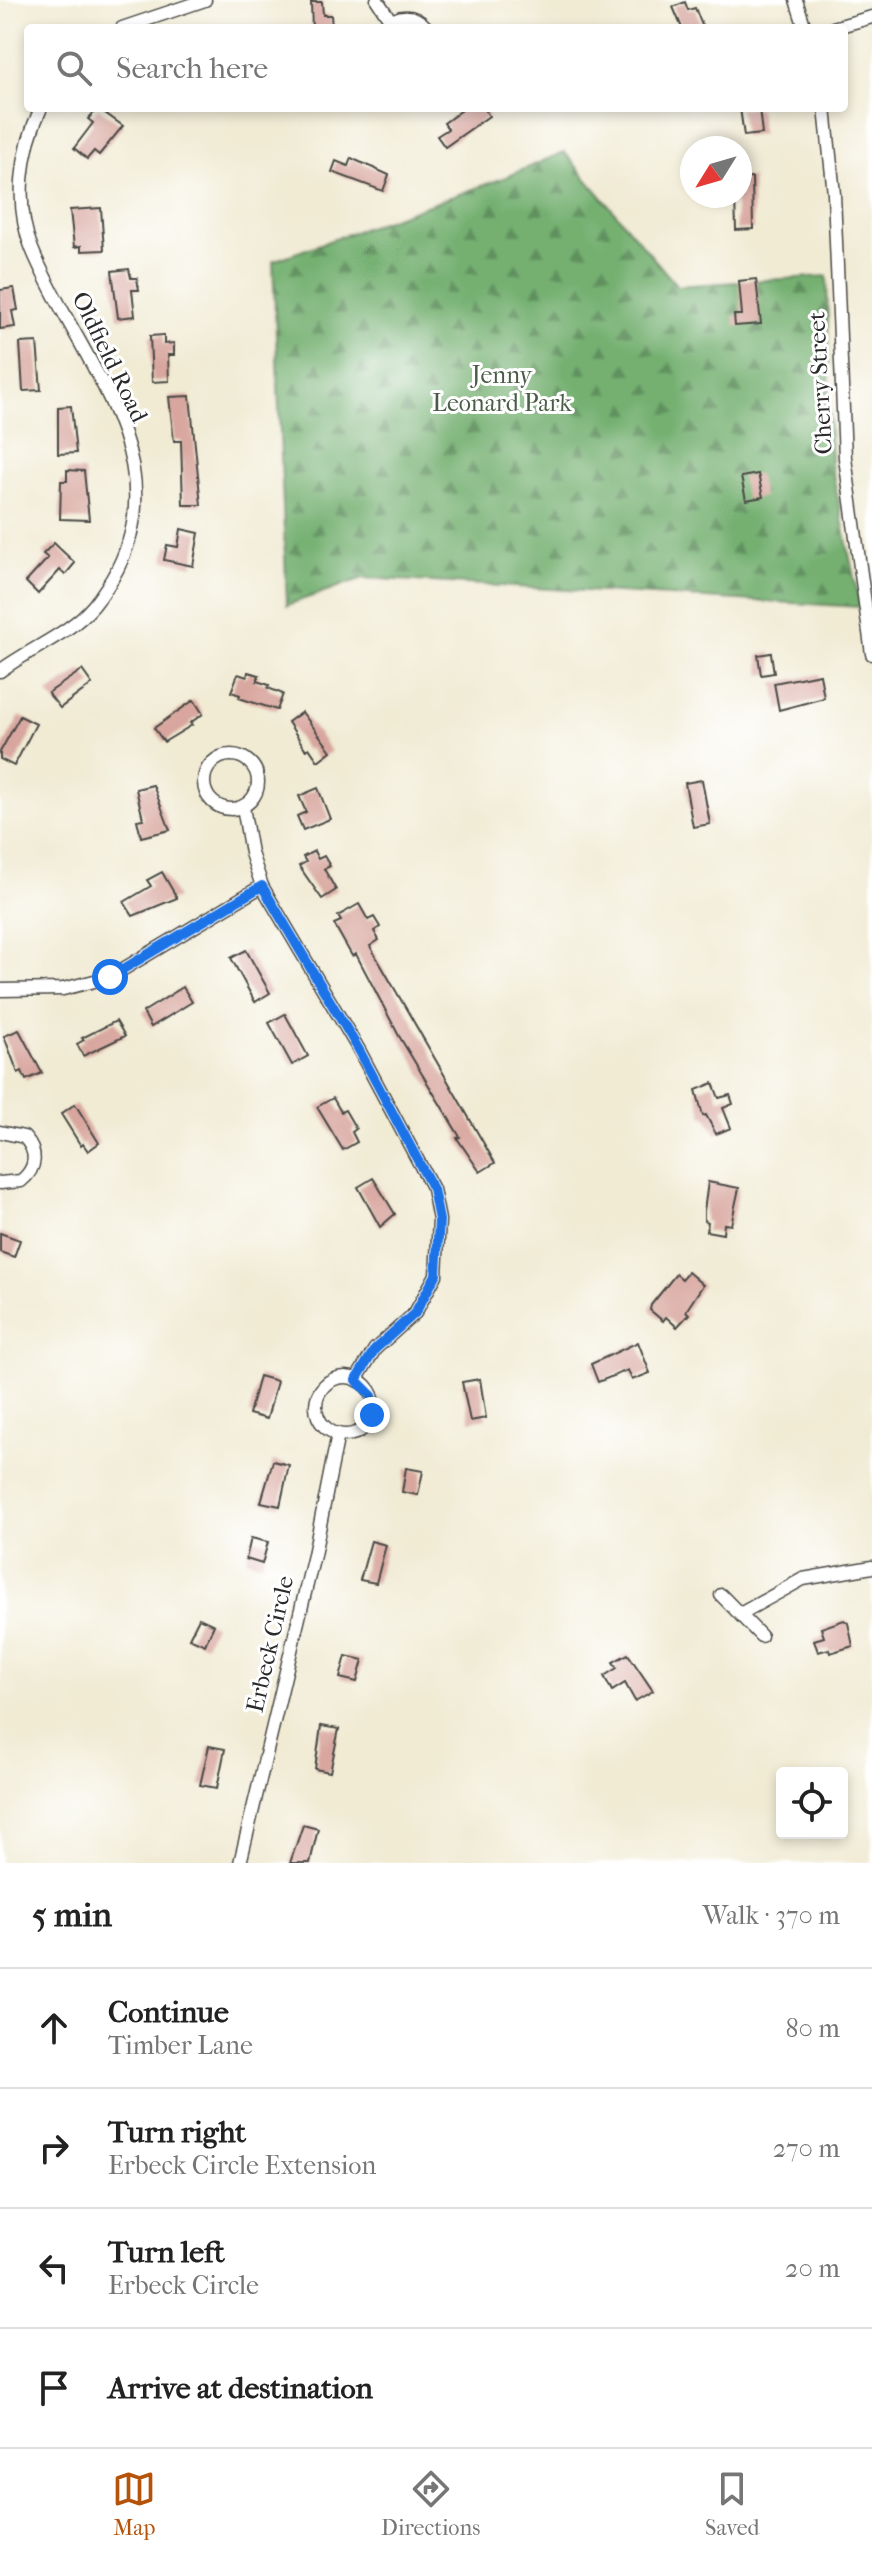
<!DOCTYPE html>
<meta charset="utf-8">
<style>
:root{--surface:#fff;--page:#f2f2f2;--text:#222;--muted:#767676;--line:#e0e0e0;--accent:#b45309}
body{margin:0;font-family:"IM FELL French Canon",serif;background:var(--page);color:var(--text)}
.controls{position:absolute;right:24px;bottom:24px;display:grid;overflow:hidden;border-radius:8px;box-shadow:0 4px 12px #0003}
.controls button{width:72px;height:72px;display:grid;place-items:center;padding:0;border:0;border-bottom:2px solid var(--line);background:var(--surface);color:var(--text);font:40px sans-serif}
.compass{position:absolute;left:680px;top:136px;width:72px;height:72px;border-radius:50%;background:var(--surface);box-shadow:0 4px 12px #0003;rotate:233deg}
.stop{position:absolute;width:24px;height:24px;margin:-18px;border:6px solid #1a73e8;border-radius:50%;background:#fff}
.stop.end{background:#1a73e8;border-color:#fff;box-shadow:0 2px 8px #0008}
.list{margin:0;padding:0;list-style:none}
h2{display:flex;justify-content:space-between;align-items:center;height:104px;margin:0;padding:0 32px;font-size:34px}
h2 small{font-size:26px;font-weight:400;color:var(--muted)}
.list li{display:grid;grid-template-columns:52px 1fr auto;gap:24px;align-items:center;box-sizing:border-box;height:120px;padding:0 32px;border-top:2px solid var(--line)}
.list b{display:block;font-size:30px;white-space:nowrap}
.list p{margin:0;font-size:26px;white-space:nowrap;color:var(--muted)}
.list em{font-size:26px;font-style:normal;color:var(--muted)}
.icon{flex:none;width:44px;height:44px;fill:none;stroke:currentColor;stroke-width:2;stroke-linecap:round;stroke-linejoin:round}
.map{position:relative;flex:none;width:872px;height:1863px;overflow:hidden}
.search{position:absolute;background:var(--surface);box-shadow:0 4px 12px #0003;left:24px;right:24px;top:24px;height:88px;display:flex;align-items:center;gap:20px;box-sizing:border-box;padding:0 28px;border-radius:8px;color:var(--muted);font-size:30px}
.sheet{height:584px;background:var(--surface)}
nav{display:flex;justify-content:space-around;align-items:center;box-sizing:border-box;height:112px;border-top:2px solid var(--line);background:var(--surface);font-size:22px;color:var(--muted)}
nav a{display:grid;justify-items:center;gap:4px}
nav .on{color:var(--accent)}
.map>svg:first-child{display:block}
.forest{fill:url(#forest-firs);stroke:#506e4e;stroke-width:2}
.building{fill:#d8a69e}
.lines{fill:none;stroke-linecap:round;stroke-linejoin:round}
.street-casing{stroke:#494844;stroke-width:15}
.street{stroke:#fff;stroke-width:12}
.route{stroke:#1a73e8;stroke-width:10}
.labels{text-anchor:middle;stroke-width:6;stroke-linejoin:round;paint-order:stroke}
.street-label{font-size:24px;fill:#2b2b2b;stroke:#fff}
.park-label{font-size:24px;fill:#495c45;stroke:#fff}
</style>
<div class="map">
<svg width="872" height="1863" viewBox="0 0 872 1863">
<defs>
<pattern id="forest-firs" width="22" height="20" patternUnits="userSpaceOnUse" patternTransform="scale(2)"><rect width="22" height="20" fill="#74b071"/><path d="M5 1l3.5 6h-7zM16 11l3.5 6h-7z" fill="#5f8f5d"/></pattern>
</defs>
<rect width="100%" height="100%" fill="#fff"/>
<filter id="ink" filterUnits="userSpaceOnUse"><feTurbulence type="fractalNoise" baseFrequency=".0125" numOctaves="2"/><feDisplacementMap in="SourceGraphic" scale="16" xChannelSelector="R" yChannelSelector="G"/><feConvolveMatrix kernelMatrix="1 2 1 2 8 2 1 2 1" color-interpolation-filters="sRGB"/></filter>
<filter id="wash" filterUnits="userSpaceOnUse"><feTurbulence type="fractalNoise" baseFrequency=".006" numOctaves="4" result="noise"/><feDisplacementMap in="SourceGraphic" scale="32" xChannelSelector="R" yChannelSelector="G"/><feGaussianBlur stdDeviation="1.8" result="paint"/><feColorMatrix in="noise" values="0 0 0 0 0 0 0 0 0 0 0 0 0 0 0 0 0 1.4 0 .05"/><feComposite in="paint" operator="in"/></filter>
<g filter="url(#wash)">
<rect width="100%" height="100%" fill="#f1ebd4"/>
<path class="forest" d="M564,152L677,286L827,276L831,465L860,607L363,578L287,605L273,261L501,179Z"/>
<g id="blocks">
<g class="building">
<path d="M311,2H322L323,15H331L332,28H312Z"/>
<path d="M685,2L688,10L695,8L703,28H682L673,7Z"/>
<path d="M98,108L123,126L99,155L94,151L87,159L74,148L93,123L88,119Z"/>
<path d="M465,108H484L489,116L445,147L437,136L448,129L444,123Z"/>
<path d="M740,108H759L762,134L744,136Z"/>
<path d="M351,158L389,175L383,191L332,172L336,161L348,166Z"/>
<path d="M752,178L753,229L736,230L735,196H740V179Z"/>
<path d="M101,208L104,250L81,251V246L74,247L70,210Z"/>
<path d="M129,269L131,278H137L139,290H132L135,316L118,318L112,271Z"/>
<path d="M756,279L761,324L735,326L734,315H742L739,281Z"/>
<path d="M14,288L18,310L12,311L15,327L0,329V290Z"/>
<path d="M164,335V344L174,343V355H168L169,381L152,382L150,336Z"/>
<path d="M37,342L41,390L23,391L20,343Z"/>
<path d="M190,396L201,505H183L181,441H174L169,397Z"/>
<path d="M71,406L76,453L58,454V407Z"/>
<path d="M67,470L84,471L89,520L60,519L61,481H67Z"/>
<path d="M758,474L763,497L746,500L741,477Z"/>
<path d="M181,529L199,533L193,566L164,560L167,545L178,547Z"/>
<path d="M54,543L75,563L65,575L60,570L38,594L26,582L48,558L43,554Z"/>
<path d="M771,653L774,673L761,675L758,655Z"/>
<path d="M82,670L92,684L60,708L48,693Z"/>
<path d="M248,672L259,675L257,681L269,685L268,688L283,694L277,710L239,698L240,695L231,692L238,674L247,677Z"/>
<path d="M820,674L824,698L779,710L774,683Z"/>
<path d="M194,700L203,714L190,723L192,725L164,742L154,728Z"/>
<path d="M302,712L331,751L318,761L309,748L306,750L288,722Z"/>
<path d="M20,716L36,724L14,766L0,759V752Z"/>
<path d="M702,780L710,824L693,827L685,783Z"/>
<path d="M153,785L170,830L141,837L137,820L143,819L136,789Z"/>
<path d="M318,788L330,819L303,830L297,816L306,812L299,796Z"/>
<path d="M314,851L318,859L324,856L330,866L324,869L336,890L322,899L299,866L306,862L303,857Z"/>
<path d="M162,872L177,898L133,916L124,902L151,886L147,880Z"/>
<path d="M359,904L368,920L374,917L380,927L374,931L379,940L370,946L495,1163L480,1172L457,1138L460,1137L399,1036L356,954L352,956L334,924L341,921L338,916Z"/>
<path d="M246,950L270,993L255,1002L231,958Z"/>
<path d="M183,987L192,1002L151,1027L143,1012Z"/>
<path d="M285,1014L308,1056L292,1065L269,1023Z"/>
<path d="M116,1021L125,1036L83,1056L77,1044L84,1040L82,1038Z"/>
<path d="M19,1030L42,1073L26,1080L22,1071L18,1073L4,1036Z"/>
<path d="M713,1083L719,1098L730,1095L733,1104L723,1108L731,1128L716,1134L706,1115L703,1116L696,1090Z"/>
<path d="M333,1098L341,1112L345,1110L356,1129L352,1132L357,1142L343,1150L317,1107Z"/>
<path d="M75,1104L99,1143L88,1151L83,1144L81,1146L61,1114Z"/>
<path d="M373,1178L395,1214L380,1227L358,1187Z"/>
<path d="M708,1182L739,1188L731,1225L724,1224L723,1234L706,1231L708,1222L704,1221V1211Z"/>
<path d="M0,1233L20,1240L14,1257L0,1252Z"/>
<path d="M688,1272L703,1285L686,1311L689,1314L677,1327L666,1317L663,1321L650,1310L651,1305L676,1274L682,1279Z"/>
<path d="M638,1342L650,1373L632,1380L628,1370L598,1382L591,1364Z"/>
<path d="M259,1376L277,1381L267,1419L249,1414Z"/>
<path d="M480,1379L486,1418L470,1421L462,1382Z"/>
<path d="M273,1461L289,1465L280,1506L261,1502Z"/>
<path d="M406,1468L423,1471L418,1495L402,1492Z"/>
<path d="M251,1538L268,1542L262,1564L246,1559Z"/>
<path d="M371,1541L386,1545L376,1583L360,1580Z"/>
<path d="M199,1618L214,1625L205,1645L189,1638Z"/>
<path d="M844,1620L848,1623L853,1646L830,1653L829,1649L818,1652L814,1640L824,1637L821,1628Z"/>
<path d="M628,1654L653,1691L635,1701L625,1683L612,1691L604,1676L617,1668L613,1662Z"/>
<path d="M346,1656L363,1660L357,1682L340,1678Z"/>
<path d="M321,1726L339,1729L330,1772L315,1769Z"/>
<path d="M209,1746L225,1749L217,1788L200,1785Z"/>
<path d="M303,1825L318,1829L310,1863H290Z"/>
</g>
</g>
</g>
<g filter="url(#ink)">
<use href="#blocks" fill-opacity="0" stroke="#494844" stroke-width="2"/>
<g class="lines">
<g class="street-casing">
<g id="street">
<path d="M377,0L391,21"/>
<path d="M796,0L805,28"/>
<path d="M122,28L205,0"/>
<path d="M384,28C398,13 414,13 427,28"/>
<path d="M833,28L872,17"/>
<path d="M825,108L834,194L845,458L872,654"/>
<path d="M0,671C29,649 70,634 94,605C197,475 81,368 32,249C14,205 21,150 41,108"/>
<circle cx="231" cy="782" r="27"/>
<path d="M243,807L251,853L262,886L359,1050L433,1189L439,1220L436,1275L415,1313L375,1349L356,1380"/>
<path d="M0,990L63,989L110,977L262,886"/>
<path d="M0,1132L24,1137C38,1152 37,1168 21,1181L0,1183"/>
<circle cx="345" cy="1406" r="29"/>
<path d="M721,1595L761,1636"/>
<path d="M740,1614L803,1579L872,1567"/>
<path d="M240,1863L314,1555L338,1434"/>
</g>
</g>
<use href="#street" class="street"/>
</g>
</g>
<g class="lines" filter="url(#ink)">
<path class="route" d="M110,977L262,886L359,1050L433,1189L439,1220L436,1275L415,1313L375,1349L356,1380L372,1396V1415"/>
</g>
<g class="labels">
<g class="street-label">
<text transform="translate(110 357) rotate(64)" y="8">Oldfield Road</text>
<text transform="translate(820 383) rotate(-93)" y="8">Cherry Street</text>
<text transform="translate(270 1644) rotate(-77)" y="8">Erbeck Circle</text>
</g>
<g class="park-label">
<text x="502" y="383">Jenny<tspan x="502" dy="28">Leonard Park</tspan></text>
</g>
</g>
</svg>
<div class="controls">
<button><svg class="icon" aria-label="locate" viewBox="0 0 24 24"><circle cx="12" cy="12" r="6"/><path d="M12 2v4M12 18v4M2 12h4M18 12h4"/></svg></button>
</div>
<svg class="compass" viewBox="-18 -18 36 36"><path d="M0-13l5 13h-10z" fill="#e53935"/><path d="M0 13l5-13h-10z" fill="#767676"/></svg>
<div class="stop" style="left:110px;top:977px"></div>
<div class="stop end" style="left:372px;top:1415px"></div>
<div class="search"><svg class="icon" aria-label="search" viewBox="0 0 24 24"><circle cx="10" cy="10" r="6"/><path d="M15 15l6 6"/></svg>Search here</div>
</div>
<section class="sheet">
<h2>5 min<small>Walk · 370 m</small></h2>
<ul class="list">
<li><svg class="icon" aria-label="ahead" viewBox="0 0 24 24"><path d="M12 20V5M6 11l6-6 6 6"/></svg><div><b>Continue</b><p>Timber Lane</p></div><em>80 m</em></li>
<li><svg class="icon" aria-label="right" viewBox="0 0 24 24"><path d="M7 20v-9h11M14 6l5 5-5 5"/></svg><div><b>Turn right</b><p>Erbeck Circle Extension</p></div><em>270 m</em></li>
<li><svg class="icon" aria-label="left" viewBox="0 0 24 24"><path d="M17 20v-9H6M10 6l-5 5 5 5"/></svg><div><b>Turn left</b><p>Erbeck Circle</p></div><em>20 m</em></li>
<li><svg class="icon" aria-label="arrive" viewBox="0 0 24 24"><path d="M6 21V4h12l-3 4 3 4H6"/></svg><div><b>Arrive at destination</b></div></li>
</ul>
</section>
<nav>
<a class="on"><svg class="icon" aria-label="map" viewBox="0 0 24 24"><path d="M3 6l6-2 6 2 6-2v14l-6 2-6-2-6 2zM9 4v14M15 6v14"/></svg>Map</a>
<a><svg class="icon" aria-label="directions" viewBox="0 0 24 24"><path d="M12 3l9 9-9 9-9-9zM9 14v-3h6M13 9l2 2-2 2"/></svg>Directions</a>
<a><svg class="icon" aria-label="saved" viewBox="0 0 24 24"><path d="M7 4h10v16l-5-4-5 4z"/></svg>Saved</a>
</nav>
